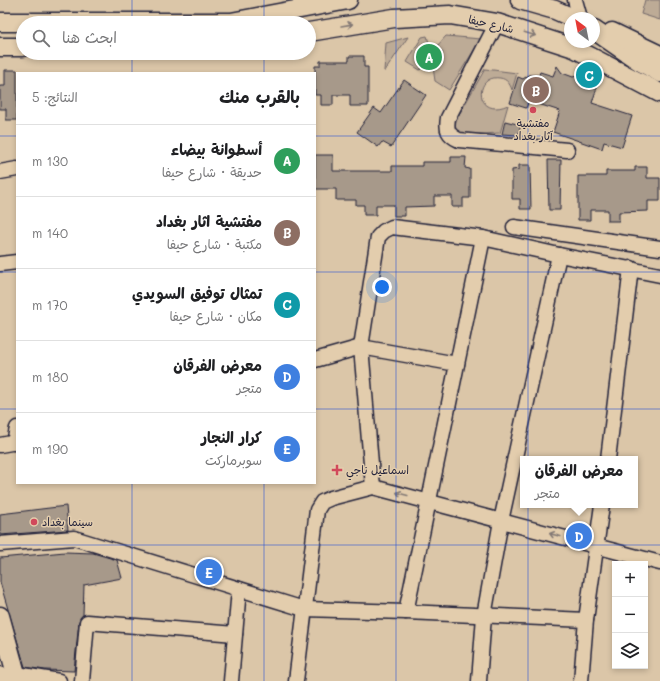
<!DOCTYPE html>
<html lang="ar">
<meta charset="utf-8">
<style>
:root{--surface:#fff;--page:#f2f2f2;--text:#202124;--muted:#757577;--line:#e0e0e0;--accent:#ea580c}
body{margin:0;font-family:Mali,"Playpen Sans Arabic",sans-serif;background:var(--page);color:var(--text);direction:rtl}
.controls{position:absolute;right:12px;bottom:12px;display:grid;overflow:hidden;border-radius:0px;box-shadow:0 2px 6px #0003}
.controls button{width:36px;height:36px;display:grid;place-items:center;padding:0;border:0;border-bottom:1px solid var(--line);background:var(--surface);color:var(--text);font:20px sans-serif}
.compass{position:absolute;left:564px;top:12px;width:36px;height:36px;border-radius:50%;background:var(--surface);box-shadow:0 2px 6px #0003;rotate:328deg}
.you{position:absolute;left:382px;top:287px;width:14px;height:14px;margin:-10px;border:3px solid #fff;border-radius:50%;background:#1a73e8;box-shadow:0 0 0 6px #1a73e833}
.badge{display:grid;place-items:center;width:26px;height:26px;border-radius:50%;background:var(--accent);color:#fff;font-size:13px;font-weight:700}
.pin{position:absolute;translate:-50% -50%;border:2px solid #fff;box-shadow:0 1px 4px #0006}
.popup{position:absolute;left:520px;top:456px;width:118px;height:52px;box-sizing:border-box;display:grid;place-content:center;border-radius:0px;background:var(--surface);filter:drop-shadow(0 1px 3px #0005);font-size:13px;white-space:nowrap;color:var(--muted)}
.popup b{font-size:15px;color:var(--text)}
.popup::after{content:'';position:absolute;left:50%;top:100%;margin-left:-8px;border:8px solid transparent;border-top-color:var(--surface)}
.list{margin:0;padding:0;list-style:none}
h2{display:flex;justify-content:space-between;align-items:center;height:52px;margin:0;padding:0 16px;font-size:17px}
h2 small{font-size:13px;font-weight:400;color:var(--muted)}
.list li{display:grid;grid-template-columns:26px 1fr auto;gap:12px;align-items:center;box-sizing:border-box;height:72px;padding:0 16px;border-top:1px solid var(--line)}
.list b{display:block;font-size:15px;white-space:nowrap}
.list p{margin:0;font-size:13px;white-space:nowrap;color:var(--muted)}
.list em{font-size:13px;font-style:normal;color:var(--muted)}
.icon{flex:none;width:22px;height:22px;fill:none;stroke:currentColor;stroke-width:2;stroke-linecap:round;stroke-linejoin:round}
.map{position:relative;flex:none;width:660px;height:681px;overflow:hidden;direction:ltr}
.search{position:absolute;background:var(--surface);box-shadow:0 2px 6px #0003;left:16px;top:16px;width:300px;height:44px;display:flex;align-items:center;gap:10px;box-sizing:border-box;padding:0 14px;border-radius:22px;color:var(--muted);font-size:15px}
.panel{position:absolute;background:var(--surface);box-shadow:0 2px 6px #0003;left:16px;top:72px;width:300px;height:412px;border-radius:0px;direction:rtl}
.map>svg:first-child{display:block}
.green{fill:#bdab96;stroke:#706668}
.building{fill:#a7998a;stroke:#22223b}
.lines{fill:none;stroke-linecap:round;stroke-linejoin:round}
.minor-casing{stroke:#22223b;stroke-width:17}
.major-casing{stroke:#22223b;stroke-width:21}
.minor{stroke:#e3cdad;stroke-width:14}
.major{stroke:#e3cdad;stroke-width:18}
.oneway{stroke:#827874}
.grid{fill:none;stroke:#1d4ed8;stroke-width:1;stroke-opacity:0.55}
.poi-dot{fill:#d1495b;stroke:#e3cdad;stroke-width:1.5}
.labels{text-anchor:middle;stroke-width:3;stroke-linejoin:round;paint-order:stroke}
.street-label{font-size:11px;fill:#22223b;stroke:#e3cdad}
.poi-label{font-size:11px;fill:#22223b;stroke:#e3cdad;text-anchor:start}
</style>
<div class="map">
<svg width="660" height="681" viewBox="0 0 660 681">
<rect width="100%" height="100%" fill="#dbc6a8"/>
<filter id="ink" filterUnits="userSpaceOnUse"><feTurbulence type="fractalNoise" baseFrequency=".025" numOctaves="2"/><feDisplacementMap in="SourceGraphic" scale="8" xChannelSelector="R" yChannelSelector="G"/><feConvolveMatrix kernelMatrix="1 2 1 2 8 2 1 2 1" color-interpolation-filters="sRGB"/></filter>
<g filter="url(#ink)">
<g class="green">
<path d="M645,0H660V20L641,14Z"/>
<path d="M427,36L429,43L426,47L421,48L422,54L419,58L423,60L424,65L420,70L407,62L422,37Z"/>
<path d="M446,36L481,39L449,90L435,81L433,67L436,63L441,62L440,57L443,52L439,50L438,45Z"/>
<path d="M408,37L385,71H384L386,43Z"/>
<path d="M485,69L517,73L512,90C510,84 507,79 500,78C473,74 475,120 508,105L500,133L461,135L455,129L456,120Z"/>
</g>
<g class="building">
<path d="M349,56H364V67H368V106H350V95H333V105H321V95H315V66H320V61H349Z"/>
<path d="M557,66L562,73L573,77L584,73L588,80L598,84L592,103L632,116L622,147L604,142L602,149L553,132L560,111L529,101L526,108L510,103L518,77L523,79L529,75H539L540,72L553,76Z"/>
<path d="M5,70H17V120H6V109H0V86H5Z"/>
<path d="M404,80L426,95L391,147L382,142L378,147L357,132L374,108L381,113Z"/>
<path d="M505,121L521,125L518,135L502,134Z"/>
<path d="M315,155H333V171H392V166H422V162H451V157H466L465,168L470,169V198H463V207H452V196H434V206L405,207V216H394V205H376V215H364V205H356V200H336V189H315Z"/>
<path d="M548,160H561L560,210H549Z"/>
<path d="M519,165H530L531,209H520V199H512V170L519,169Z"/>
<path d="M635,167H647V178H660V201H648V211L619,212V221H608V210H590V220H578V176H606V171H635Z"/>
<path d="M66,506L68,530L0,535V514Z"/>
<path d="M65,552L93,553L117,560L122,578L84,585L83,615L79,621L74,671L45,670L25,667L0,582V558Z"/>
</g>
<g class="lines">
<g class="minor-casing">
<g id="minor">
<path d="M575,0L580,18"/>
<path d="M497,23L448,118C446,130 448,135 459,140L567,150"/>
<path d="M0,172L17,169"/>
<path d="M514,227L660,248"/>
<path d="M0,264L17,262"/>
<path d="M315,360L361,347L457,364"/>
<path d="M14,443L17,428"/>
<path d="M0,445L17,442"/>
<path d="M608,459L631,268"/>
<path d="M373,487L361,347L378,237L384,231L392,227L483,238L559,255L660,275"/>
<path d="M0,544L74,538L304,609L406,612L586,620"/>
<path d="M406,612L483,238"/>
<path d="M17,674L59,681"/>
<path d="M82,681L87,622L235,634"/>
<path d="M231,681L239,589"/>
<path d="M296,681L317,510L322,502L331,498L373,487L660,563"/>
<path d="M479,681L484,616L501,521L559,255"/>
<path d="M581,681L586,620L602,505"/>
</g>
</g>
<g class="major-casing">
<g id="major">
<path d="M520,0L555,10L573,18"/>
<path d="M0,22H231L348,0"/>
<path d="M594,30L639,61L660,73"/>
<path d="M309,32L394,18L450,15L497,23L574,48L660,93"/>
<path d="M612,32L660,55"/>
<path d="M0,47H23"/>
<path d="M0,616L18,681"/>
<path d="M0,676L2,681"/>
</g>
</g>
<use href="#minor" class="minor"/>
<use href="#major" class="major"/>
</g>
<defs><path id="oneway-shaft" d="M-6 0H5M1.5-3L5.5 0L1.5 3" fill="none" stroke-width="1.6" stroke-linecap="round" stroke-linejoin="round"/></defs>
<g class="oneway">
<use href="#oneway-shaft" transform="translate(347 25) rotate(-10)"/>
<use href="#oneway-shaft" transform="translate(530 34) rotate(17)"/>
<use href="#oneway-shaft" transform="translate(402 494) rotate(-165)"/>
<use href="#oneway-shaft" transform="translate(555 535) rotate(-165)"/>
</g>
</g>
<path class="grid" d="M132,0V23M264,0V23M396,0V681M528,0V681M132,53V73M264,53V73M0,136H17M315,136H660M0,272H17M315,272H660M0,409H17M315,409H660M132,483V681M264,483V681M0,545H660"/>
<g class="poi-dot">
<circle cx="533" cy="110" r="4"/>
<path d="M335 464h4v4h4v4h-4v4h-4v-4h-4v-4h4z"/>
<circle cx="34" cy="522" r="4"/>
</g>
<g class="labels">
<g class="street-label">
<text transform="translate(491 24) rotate(13)" y="4">شارع حيفا</text>
</g>
<g class="poi-label">
<text x="533" y="127" text-anchor="middle">مفتشية<tspan x="533" dy="13">آثار بغداد</tspan></text>
<text x="346" y="474">اسماعيل ناجي</text>
<text x="42" y="526">سينما بغداد</text>
</g>
</g>
</svg>
<div class="controls">
<button>+</button>
<button>−</button>
<button><svg class="icon" aria-label="layers" viewBox="0 0 24 24"><path d="M12 4l9 5-9 5-9-5zM3 14l9 5 9-5"/></svg></button>
</div>
<svg class="compass" viewBox="-18 -18 36 36"><path d="M0-13l5 13h-10z" fill="#e53935"/><path d="M0 13l5-13h-10z" fill="#757577"/></svg>
<div class="you"></div>
<div class="pin badge" style="left:429px;top:57px;background:#2e9e5b">A</div>
<div class="pin badge" style="left:536px;top:90px;background:#8d6e63">B</div>
<div class="pin badge" style="left:589px;top:75px;background:#0f9aa8">C</div>
<div class="pin badge" style="left:579px;top:536px;background:#3f7fe0">D</div>
<div class="popup"><b>معرض الفرقان</b>متجر</div>
<div class="pin badge" style="left:209px;top:572px;background:#3f7fe0">E</div>
<div class="search"><svg class="icon" aria-label="search" viewBox="0 0 24 24"><circle cx="10" cy="10" r="6"/><path d="M15 15l6 6"/></svg>ابحث هنا</div>
<section class="panel">
<h2>بالقرب منك<small>النتائج: 5</small></h2>
<ul class="list">
<li><span class="badge" style="background:#2e9e5b">A</span><div><b>أسطوانة بيضاء</b><p>حديقة · شارع حيفا</p></div><em>130 m</em></li>
<li><span class="badge" style="background:#8d6e63">B</span><div><b>مفتشية اثار بغداد</b><p>مكتبة · شارع حيفا</p></div><em>140 m</em></li>
<li><span class="badge" style="background:#0f9aa8">C</span><div><b>تمثال توفيق السويدي</b><p>مكان · شارع حيفا</p></div><em>170 m</em></li>
<li><span class="badge" style="background:#3f7fe0">D</span><div><b>معرض الفرقان</b><p>متجر</p></div><em>180 m</em></li>
<li><span class="badge" style="background:#3f7fe0">E</span><div><b>كرار النجار</b><p>سوبرماركت</p></div><em>190 m</em></li>
</ul>
</section>
</div>
